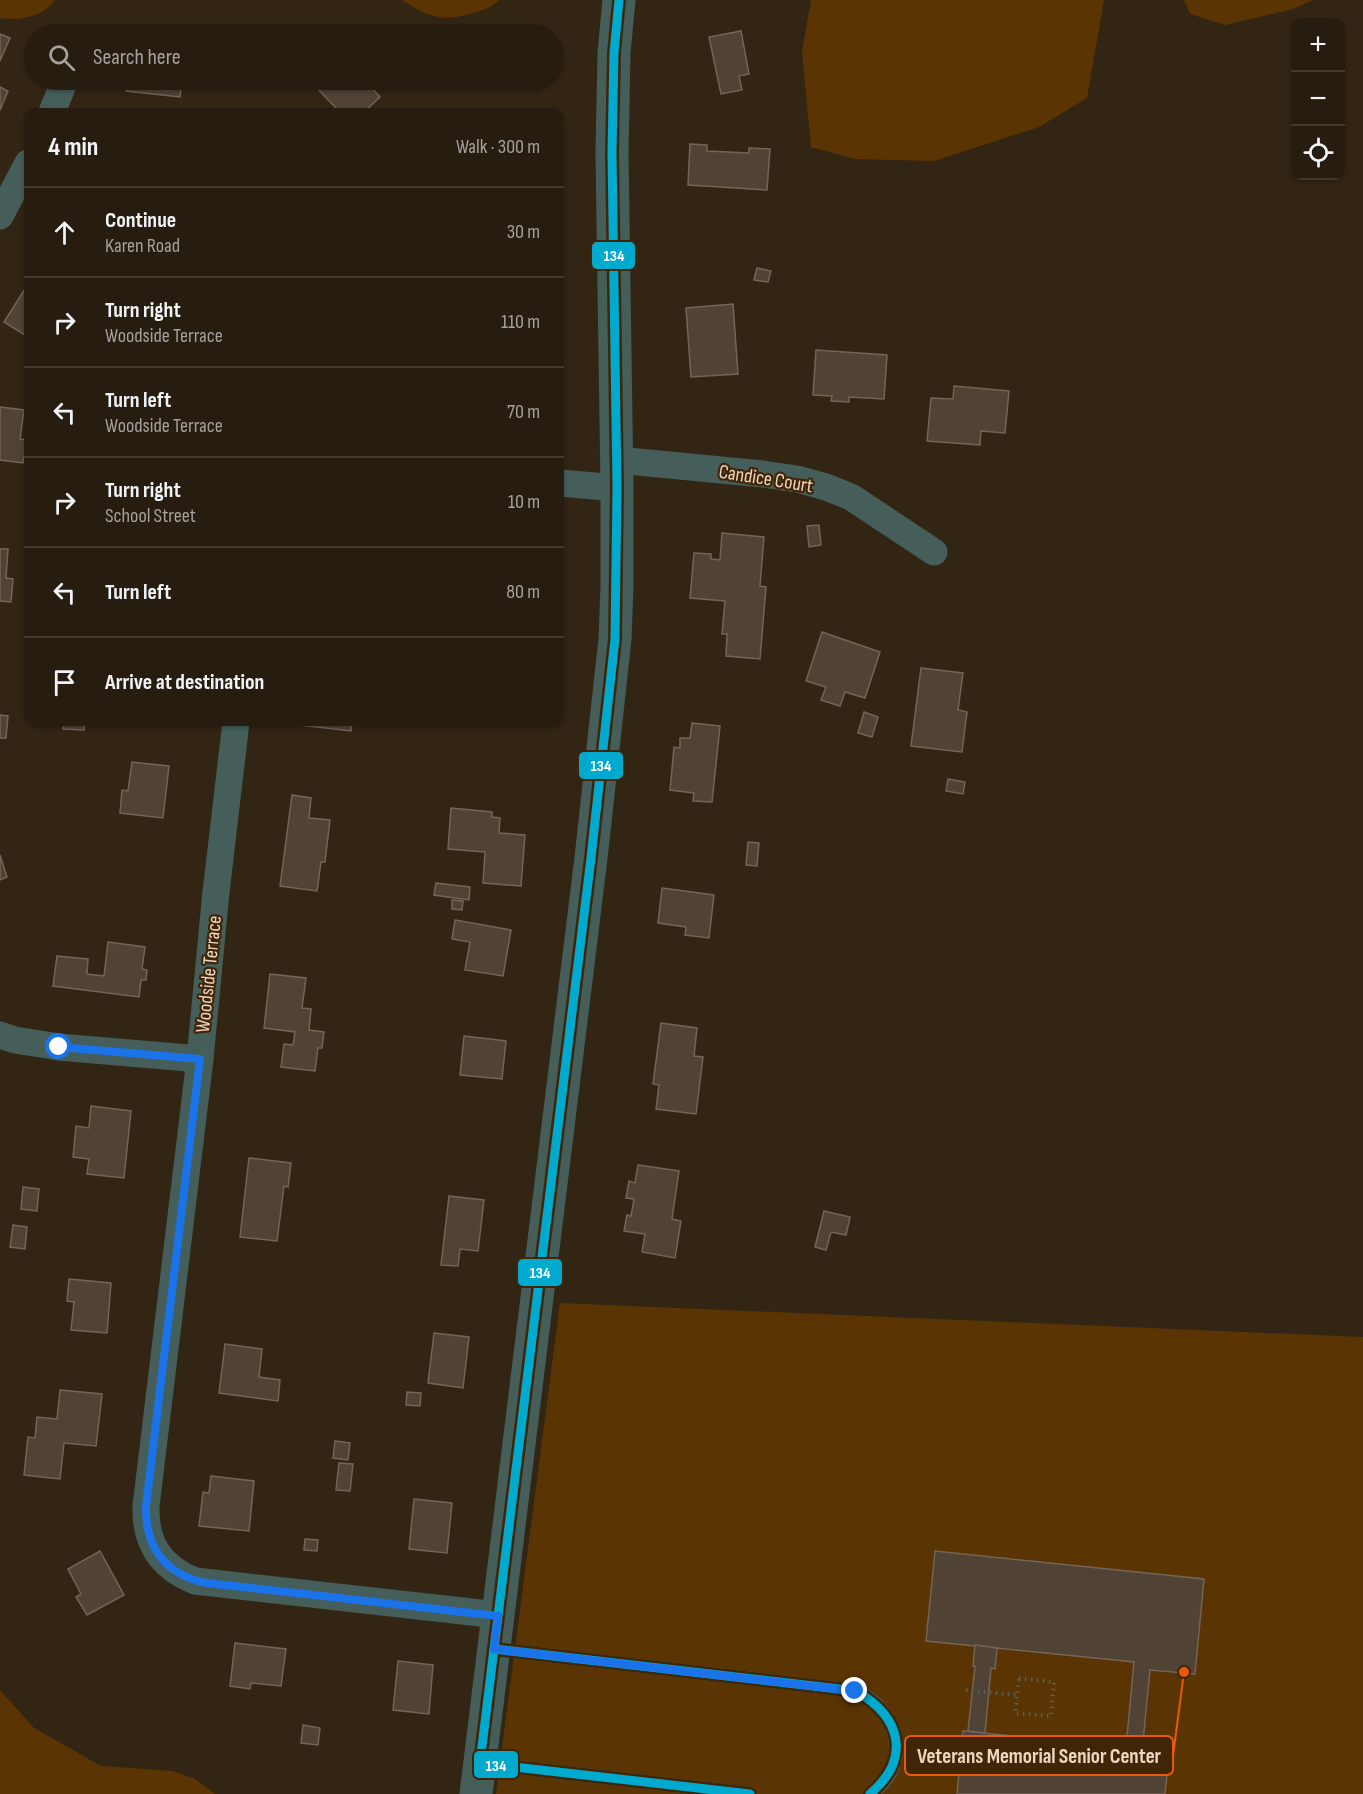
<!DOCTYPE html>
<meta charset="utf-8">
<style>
:root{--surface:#261c0f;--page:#2e2518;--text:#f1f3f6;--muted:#a4a19e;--line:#423a2f}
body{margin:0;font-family:"Sofia Sans Condensed",sans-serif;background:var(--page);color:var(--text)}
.controls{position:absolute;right:18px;top:18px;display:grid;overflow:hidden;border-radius:12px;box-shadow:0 2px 4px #0004}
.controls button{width:54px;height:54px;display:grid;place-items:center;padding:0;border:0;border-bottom:2px solid var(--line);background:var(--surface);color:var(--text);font:30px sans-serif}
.stop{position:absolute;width:18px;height:18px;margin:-14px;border:4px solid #1a73e8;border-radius:50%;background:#fff}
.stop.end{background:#1a73e8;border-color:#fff;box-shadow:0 2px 6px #0008}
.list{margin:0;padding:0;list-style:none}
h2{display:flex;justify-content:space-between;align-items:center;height:78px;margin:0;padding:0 24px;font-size:26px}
h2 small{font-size:20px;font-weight:400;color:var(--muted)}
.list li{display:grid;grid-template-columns:39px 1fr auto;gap:18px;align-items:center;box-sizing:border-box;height:90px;padding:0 24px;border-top:2px solid var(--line)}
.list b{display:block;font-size:22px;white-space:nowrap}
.list p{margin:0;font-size:20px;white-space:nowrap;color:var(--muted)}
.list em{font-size:20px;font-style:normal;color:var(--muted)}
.icon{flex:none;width:33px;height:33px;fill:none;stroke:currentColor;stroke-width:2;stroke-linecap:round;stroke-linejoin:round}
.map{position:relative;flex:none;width:1363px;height:1794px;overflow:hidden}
.search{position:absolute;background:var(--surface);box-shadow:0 2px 4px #0004;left:24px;top:24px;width:540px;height:66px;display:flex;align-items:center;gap:15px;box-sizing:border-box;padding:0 21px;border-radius:33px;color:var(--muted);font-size:22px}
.panel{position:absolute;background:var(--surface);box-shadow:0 2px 4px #0004;left:24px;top:108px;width:540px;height:618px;border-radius:12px}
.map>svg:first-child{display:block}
.green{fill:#5a3503}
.building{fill:#514236;stroke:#746458;stroke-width:1.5}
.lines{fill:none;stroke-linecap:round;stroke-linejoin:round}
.path{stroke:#586057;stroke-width:4;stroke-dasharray:1.5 4.5;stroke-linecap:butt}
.service{stroke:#455e5a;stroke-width:14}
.minor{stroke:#455e5a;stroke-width:27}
.tertiary{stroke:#455e5a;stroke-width:33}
.bus-1-casing{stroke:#402607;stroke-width:14}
.bus-1{stroke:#00a9ce;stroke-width:9}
.route{stroke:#1a73e8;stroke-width:8}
.labels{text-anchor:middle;stroke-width:4.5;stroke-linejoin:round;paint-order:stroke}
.street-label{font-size:20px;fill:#ebd6c1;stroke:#402607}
.leader{fill:none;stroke:#e8590c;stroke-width:2}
.callout-dot{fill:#e8590c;stroke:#402607;stroke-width:2}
.callout{fill:#402607;stroke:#e8590c;stroke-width:2}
.callout-label{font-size:21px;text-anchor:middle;font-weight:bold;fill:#ebd6c1}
.line-badge{stroke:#402607;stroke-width:2}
.badge-label{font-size:16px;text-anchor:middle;font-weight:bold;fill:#fff}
</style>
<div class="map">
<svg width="1363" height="1794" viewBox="0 0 1363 1794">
<rect width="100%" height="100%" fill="#332514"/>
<g class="green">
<path d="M0,0H55C43,17 19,21 0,18Z"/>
<path d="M402,0H499C493,7 483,10 474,13C442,22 430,18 402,0Z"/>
<path d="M811,0H1104L1087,98L1039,127L934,161L855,159L811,147L802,52Z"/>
<path d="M1184,0H1313L1293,9L1225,25L1190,14Z"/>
<path d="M560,1303L1363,1337V1794H496Z"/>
<path d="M0,1690L34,1728L101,1766L173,1771L195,1779L215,1794H0Z"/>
</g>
<g class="building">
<path d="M741,31L749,74L739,76L742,90L721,94L709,37Z"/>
<path d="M0,34L10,38L0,61Z"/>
<path d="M128,80H182L180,97L126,91Z"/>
<path d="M309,80H364L380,97L364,112H340Z"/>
<path d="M0,87L8,91L0,110Z"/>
<path d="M690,144L707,145V151L749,153V148L770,149L767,190L688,185Z"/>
<path d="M757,268L771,271L768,282L754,280Z"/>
<path d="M28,284V337L4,322Z"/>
<path d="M733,304L738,374L691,377L686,308Z"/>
<path d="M816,350L887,355L884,399L849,397V402L831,401L832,396L813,395Z"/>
<path d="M954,386L1009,391L1005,433L981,431L980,445L927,441L931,398L953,399Z"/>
<path d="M0,407L24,410L20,439L27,440L23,463L0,460Z"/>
<path d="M819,525L821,545L809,547L807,526Z"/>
<path d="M722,533L764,537L760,586L766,587L760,659L726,656L727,634H722L725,601L690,598L694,553L711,554V559L720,560Z"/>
<path d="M0,549H8L6,578L13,579L11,602L0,601Z"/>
<path d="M822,632L880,652L865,698L845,692L840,706L821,700L826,687L806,681Z"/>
<path d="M921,668L963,673L958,710L967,712L962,752L911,746Z"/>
<path d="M864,712L878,717L872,737L858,733Z"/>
<path d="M0,715L8,716L6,738H0Z"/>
<path d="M64,722H85L84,730L63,729Z"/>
<path d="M300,722H352L351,731L300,725Z"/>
<path d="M692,723L720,726L712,802L693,801L694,793L670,790L674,747L680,748V738H690Z"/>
<path d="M132,762L169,766L163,818L120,813L122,790L128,791Z"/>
<path d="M948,779L965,782L963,794L946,791Z"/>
<path d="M292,795L311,798L309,818L330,820L325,862H321L317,891L280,886Z"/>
<path d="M451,808L492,812V817L500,818L499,833L525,835L521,886L483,883L485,852L448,849Z"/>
<path d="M748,842L759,843L757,866L746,865Z"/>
<path d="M0,855L7,877L0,880Z"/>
<path d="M436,883L470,887L469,900L434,895Z"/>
<path d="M662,888L714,895L709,938L685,935L686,927L658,923Z"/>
<path d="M452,900L463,901L462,910L452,909Z"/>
<path d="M455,920L511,930L503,976L465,970L470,942L452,939Z"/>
<path d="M108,942L145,947L142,969L147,970L146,980H141L139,997L53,986L57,956L88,959L87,974L104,976Z"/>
<path d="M270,974L306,978L302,1008L311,1009L309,1030L324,1032L322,1048H318L315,1071L281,1067L284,1044L293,1045L295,1032L264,1028Z"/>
<path d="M661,1023L697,1028L694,1056L703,1057L696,1114L656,1109L659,1085L653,1084Z"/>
<path d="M464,1036L506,1041L502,1079L460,1075Z"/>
<path d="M91,1106L131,1111L124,1178L87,1174L89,1159L73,1157L76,1126L89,1128Z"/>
<path d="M249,1158L291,1163L288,1187L284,1186L277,1241L240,1237Z"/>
<path d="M638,1165L679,1171L672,1219L681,1221L675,1258L642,1252L645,1234L624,1231L627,1215L631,1216L634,1199L626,1198L629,1181L635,1183Z"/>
<path d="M23,1187L39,1189L37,1211L21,1209Z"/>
<path d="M449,1196L484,1200L478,1251L460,1249L458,1266L441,1265Z"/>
<path d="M824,1211L850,1217L846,1235L831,1232L826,1250L815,1247Z"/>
<path d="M13,1225L27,1227L25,1249L10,1247Z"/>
<path d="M69,1279L111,1283L107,1333L71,1330L74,1302L67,1301Z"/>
<path d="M434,1333L469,1337L463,1388L428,1383Z"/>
<path d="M225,1344L262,1349L259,1377L280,1380L278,1401L219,1393Z"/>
<path d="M60,1390L102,1394L96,1446L64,1443L60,1479L24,1475L28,1437L35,1438L37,1417L57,1419Z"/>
<path d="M407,1392L421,1393L420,1406L406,1405Z"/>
<path d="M335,1441L350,1443L348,1460L333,1458Z"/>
<path d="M339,1463L353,1464L350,1491L336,1490Z"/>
<path d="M211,1476L254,1481L249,1531L199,1526L203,1492L209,1493Z"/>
<path d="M414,1499L452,1503L447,1553L409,1549Z"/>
<path d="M305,1539L318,1540L317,1551L304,1550Z"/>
<path d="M100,1551L124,1595L87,1615L76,1597L81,1594L68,1569Z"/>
<path d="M935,1551L1204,1579L1195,1674L1150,1670L1142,1752L1169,1755L1165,1794H957L963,1731L1126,1747L1134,1662L926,1641Z"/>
<path d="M235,1643L286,1649L281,1686L251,1683L250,1689L230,1686Z"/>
<path d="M975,1645L997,1648L995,1669L991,1668L985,1733L968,1731L975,1666H973Z"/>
<path d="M398,1661L433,1665L429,1714L393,1710Z"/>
<path d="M303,1725L320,1728L318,1745L301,1743Z"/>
</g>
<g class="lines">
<g class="path">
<path d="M1019,1678L1054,1682L1051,1716L1015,1713Z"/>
<path d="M966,1690L1017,1695"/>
</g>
<g class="service">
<path d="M494,1649L856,1691C899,1710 913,1766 870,1794"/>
<path d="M480,1763L750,1794"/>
</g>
<g class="minor">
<path d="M52,112L65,80"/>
<path d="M0,216L28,163"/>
<path d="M617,460L763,474L797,479L826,487L851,497L934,552"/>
<path d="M560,483L617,488"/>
<path d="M236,722L216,892L200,1059L146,1506C145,1543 160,1567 195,1581L498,1615"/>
<path d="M0,1035L15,1040L59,1047L200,1059"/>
</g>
<path class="tertiary" d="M476,1794L591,858L615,639L617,586V488L612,152L614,53L619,0"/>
<g class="bus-1-casing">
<g id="bus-1">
<path d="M619,0L614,53L612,152L617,488L615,639L591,858L480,1763L750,1794"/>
<path d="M494,1649L856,1691C901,1717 912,1758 870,1794"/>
</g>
</g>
<use href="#bus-1" class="bus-1"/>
</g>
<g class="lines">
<path class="route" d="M59,1047L200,1059L146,1506C145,1547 165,1575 207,1583L498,1616L494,1649L855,1691"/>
</g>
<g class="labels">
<g class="street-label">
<text transform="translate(766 478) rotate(9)" y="7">Candice Court</text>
<text transform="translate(208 974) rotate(-84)" y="7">Woodside Terrace</text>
</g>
</g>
<path class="leader" d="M1184 1672L1173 1756"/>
<circle class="callout-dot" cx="1184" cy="1672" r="6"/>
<rect class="callout" x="905" y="1736" width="268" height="39" rx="6"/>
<g class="callout-label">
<text x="1039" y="1763">Veterans Memorial Senior Center</text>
</g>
<g class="line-badge">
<rect x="591" y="241" width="45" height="29" rx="6" fill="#00a9ce"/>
<rect x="578" y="751" width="46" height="29" rx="6" fill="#00a9ce"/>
<rect x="517" y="1258" width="46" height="29" rx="6" fill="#00a9ce"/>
<rect x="473" y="1750" width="46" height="29" rx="6" fill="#00a9ce"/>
</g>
<g class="badge-label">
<text x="614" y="261">134</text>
<text x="601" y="771">134</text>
<text x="540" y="1278">134</text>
<text x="496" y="1771">134</text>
</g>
</svg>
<div class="controls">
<button>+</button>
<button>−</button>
<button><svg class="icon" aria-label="locate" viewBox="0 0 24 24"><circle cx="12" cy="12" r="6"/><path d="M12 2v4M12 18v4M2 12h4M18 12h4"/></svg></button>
</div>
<div class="stop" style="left:59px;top:1047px"></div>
<div class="stop end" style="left:855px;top:1691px"></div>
<div class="search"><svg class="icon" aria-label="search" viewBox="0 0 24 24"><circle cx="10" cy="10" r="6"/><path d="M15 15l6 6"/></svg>Search here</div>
<section class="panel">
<h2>4 min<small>Walk · 300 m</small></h2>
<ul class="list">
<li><svg class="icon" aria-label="ahead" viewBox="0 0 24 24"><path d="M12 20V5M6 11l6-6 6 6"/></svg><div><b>Continue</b><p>Karen Road</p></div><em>30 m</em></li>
<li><svg class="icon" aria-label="right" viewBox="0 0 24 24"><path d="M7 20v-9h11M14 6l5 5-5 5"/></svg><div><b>Turn right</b><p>Woodside Terrace</p></div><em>110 m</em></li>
<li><svg class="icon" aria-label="left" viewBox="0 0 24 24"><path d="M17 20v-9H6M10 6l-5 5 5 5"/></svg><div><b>Turn left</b><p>Woodside Terrace</p></div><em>70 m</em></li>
<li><svg class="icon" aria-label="right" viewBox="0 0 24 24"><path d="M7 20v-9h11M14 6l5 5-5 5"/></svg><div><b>Turn right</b><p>School Street</p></div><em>10 m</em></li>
<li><svg class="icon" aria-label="left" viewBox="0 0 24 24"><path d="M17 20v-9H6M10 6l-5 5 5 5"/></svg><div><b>Turn left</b></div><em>80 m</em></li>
<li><svg class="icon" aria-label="arrive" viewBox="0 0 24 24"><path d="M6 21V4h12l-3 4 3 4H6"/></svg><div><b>Arrive at destination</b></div></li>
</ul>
</section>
</div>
